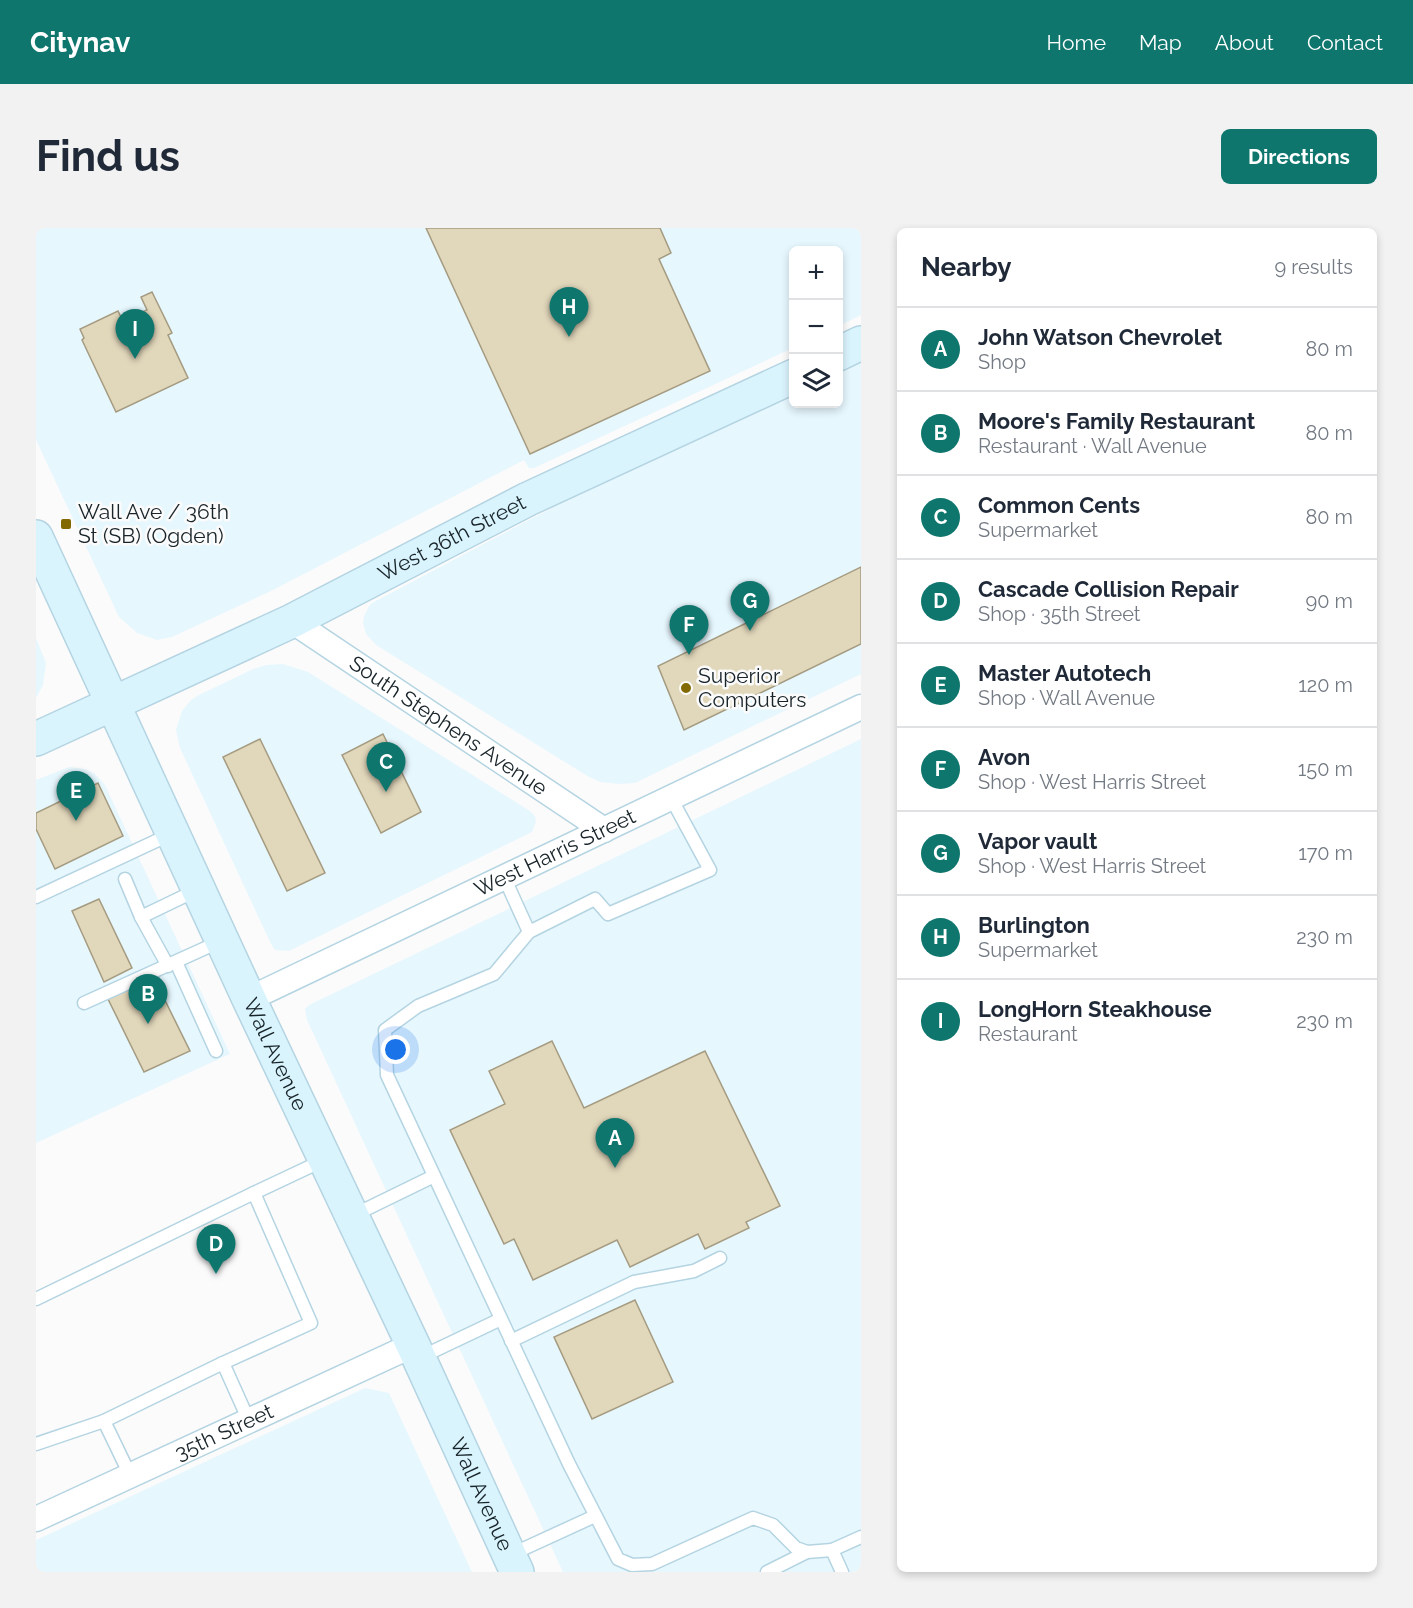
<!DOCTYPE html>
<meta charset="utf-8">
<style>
:root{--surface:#fff;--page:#f2f2f3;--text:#1f2937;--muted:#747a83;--line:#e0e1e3;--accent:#0f766e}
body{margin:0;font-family:Raleway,sans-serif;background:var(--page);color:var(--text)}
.controls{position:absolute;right:18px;top:18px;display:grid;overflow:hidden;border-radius:9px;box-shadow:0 3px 9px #0003}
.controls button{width:54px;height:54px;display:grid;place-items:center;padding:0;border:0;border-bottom:2px solid var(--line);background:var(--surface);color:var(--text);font:30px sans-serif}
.you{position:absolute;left:360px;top:822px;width:21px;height:21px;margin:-15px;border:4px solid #fff;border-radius:50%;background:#1a73e8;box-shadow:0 0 0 9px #1a73e833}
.badge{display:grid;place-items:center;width:39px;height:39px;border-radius:50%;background:var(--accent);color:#fff;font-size:20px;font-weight:700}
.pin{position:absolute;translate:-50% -50px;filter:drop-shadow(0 2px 3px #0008)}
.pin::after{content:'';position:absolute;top:32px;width:21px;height:18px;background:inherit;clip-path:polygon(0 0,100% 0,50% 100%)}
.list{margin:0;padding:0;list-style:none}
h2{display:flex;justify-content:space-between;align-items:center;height:78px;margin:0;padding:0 24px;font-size:26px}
h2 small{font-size:20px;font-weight:400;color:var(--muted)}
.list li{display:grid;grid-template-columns:39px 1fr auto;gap:18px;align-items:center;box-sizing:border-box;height:84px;padding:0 24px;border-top:2px solid var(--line)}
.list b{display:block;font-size:22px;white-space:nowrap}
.list p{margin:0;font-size:20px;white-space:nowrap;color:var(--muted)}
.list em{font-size:20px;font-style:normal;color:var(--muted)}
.icon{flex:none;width:33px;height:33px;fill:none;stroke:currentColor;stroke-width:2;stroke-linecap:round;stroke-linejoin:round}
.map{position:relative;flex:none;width:825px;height:1344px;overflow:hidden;border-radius:9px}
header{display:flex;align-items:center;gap:36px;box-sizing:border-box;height:84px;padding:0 30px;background:var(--accent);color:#fff}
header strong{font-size:28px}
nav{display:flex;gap:33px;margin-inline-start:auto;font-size:21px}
.intro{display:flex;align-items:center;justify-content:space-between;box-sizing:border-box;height:144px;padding:0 36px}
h1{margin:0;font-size:42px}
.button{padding:15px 27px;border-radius:9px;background:var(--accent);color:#fff;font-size:21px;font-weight:700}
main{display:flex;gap:36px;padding:0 36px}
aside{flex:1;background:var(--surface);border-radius:9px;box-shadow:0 3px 9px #0003}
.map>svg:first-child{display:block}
.built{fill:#e7f7fe}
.building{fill:#e1d7bb;stroke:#a49b80;stroke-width:1.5}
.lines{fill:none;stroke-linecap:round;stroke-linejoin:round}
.lane-casing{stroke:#b4d4e2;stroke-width:15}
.street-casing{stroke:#b4d4e2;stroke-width:27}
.secondary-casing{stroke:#b4d4e2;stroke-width:36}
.lane{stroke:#fff;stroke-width:12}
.street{stroke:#fff;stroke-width:24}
.secondary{stroke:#daf4fe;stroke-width:33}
.poi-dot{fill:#826901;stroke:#fbfbfb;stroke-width:2}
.labels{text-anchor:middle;stroke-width:5;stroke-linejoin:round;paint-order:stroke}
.poi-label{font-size:21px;fill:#182429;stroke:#fbfbfb;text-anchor:start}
.street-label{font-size:21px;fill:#182429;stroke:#fbfbfb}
</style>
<header>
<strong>Citynav</strong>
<nav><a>Home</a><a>Map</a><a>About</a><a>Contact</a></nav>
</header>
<div class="intro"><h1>Find us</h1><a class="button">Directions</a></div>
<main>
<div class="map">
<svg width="825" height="1344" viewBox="0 0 825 1344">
<rect width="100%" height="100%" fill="#fbfbfb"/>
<g class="built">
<path d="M0,0H825V87L803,98L802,22H758L757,120L498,240H493L488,232L233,364L136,409L121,412L101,405L83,389L0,212Z"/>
<path d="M825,127V446L599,555L583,556L565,554L553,549L340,417L330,406L327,395L328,388L333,378L336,375L527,274L552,254L757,159L758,176H802L803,138Z"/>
<path d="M0,410L10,435L7,457L0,470Z"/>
<path d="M247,436L272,444L494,583L499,588L500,594L496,604L253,723L239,722L235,716L144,520L140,502L146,483L155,472L163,467L217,441L230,437Z"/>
<path d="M825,511V1344H527L271,792L269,781L273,777Z"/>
<path d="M33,539L49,541L58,545L69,557L194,826L0,915V552Z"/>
<path d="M329,1160L353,1165L436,1344H2L0,1340V1312Z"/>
</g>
<g class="building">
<path d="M390,0H624L635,25L623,31L674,143L494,226Z"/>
<path d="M116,64L136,105L132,107L152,150L80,184L46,112L48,110L44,101L82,83L87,93L111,82L105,69Z"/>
<path d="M825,339V416L648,502L622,438Z"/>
<path d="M347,506L385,584L345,605L306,527Z"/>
<path d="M224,511L289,645L251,663L187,529Z"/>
<path d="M62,555L87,608L19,641L0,601V585Z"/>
<path d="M63,671L96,740L68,754L36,683Z"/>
<path d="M117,748L154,823L108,844L71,769Z"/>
<path d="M516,813L548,880L669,823L744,978L710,994L713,1000L669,1021L662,1006L594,1039L581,1012L497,1052L478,1011L468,1016L414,902L469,876L453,843Z"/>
<path d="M599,1072L637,1154L556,1191L518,1109Z"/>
</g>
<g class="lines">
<g class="lane-casing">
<g id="lane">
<path d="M635,570L674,642L572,686L559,671L493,704L458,746L382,778L349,802L351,847L533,1236L582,1331L596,1337L616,1336L717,1290L737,1297L760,1320L771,1324L796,1322L825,1309"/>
<path d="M468,649L493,704"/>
<path d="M89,651L105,689L161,662"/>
<path d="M0,669L135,606"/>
<path d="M105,689L132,738"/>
<path d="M140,734L180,823"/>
<path d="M48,775L185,713"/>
<path d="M316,988L398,948"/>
<path d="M0,1071L218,965"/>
<path d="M475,1113L598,1054L658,1043L684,1030"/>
<path d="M385,1129L465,1091"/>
<path d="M213,1193L187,1135L275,1095L218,965L288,932"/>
<path d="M0,1216L68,1193"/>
<path d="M94,1247L68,1193L187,1135"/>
<path d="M796,1322L806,1344"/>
<path d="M474,1327L559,1288"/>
<path d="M731,1344L771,1324"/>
</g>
</g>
<g class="street-casing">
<g id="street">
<path id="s1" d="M256,393L568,602"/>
<path id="s2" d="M213,771L825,479"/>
<path id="s3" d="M0,1291L377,1117"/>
</g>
</g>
<g class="secondary-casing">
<g id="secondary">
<path d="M802,126L825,115"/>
<path id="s4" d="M0,309L213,771L377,1117L481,1344"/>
<path id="s5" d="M0,511L256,393L492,271L758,148"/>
</g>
</g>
<use href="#lane" class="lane"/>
<use href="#street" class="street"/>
<use href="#secondary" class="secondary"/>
</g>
<g class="poi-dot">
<rect x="24" y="290" width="12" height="12" rx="3"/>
<circle cx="650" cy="460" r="6"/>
</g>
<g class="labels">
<g class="poi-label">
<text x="42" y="291">Wall Ave / 36th<tspan x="42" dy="24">St (SB) (Ogden)</tspan></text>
<text x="662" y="455">Superior<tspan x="662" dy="24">Computers</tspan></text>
</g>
<g class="street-label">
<text dy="7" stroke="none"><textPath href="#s5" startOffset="462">West 36th Street</textPath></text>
<text dy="7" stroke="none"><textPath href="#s1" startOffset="188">South Stephens Avenue</textPath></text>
<text dy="7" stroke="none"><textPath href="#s2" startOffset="339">West Harris Street</textPath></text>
<text dy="7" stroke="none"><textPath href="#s4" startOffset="570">Wall Avenue</textPath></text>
<text dy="7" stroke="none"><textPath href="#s3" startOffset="207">35th Street</textPath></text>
<text dy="7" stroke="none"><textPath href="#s4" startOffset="1056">Wall Avenue</textPath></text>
</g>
</g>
</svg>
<div class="controls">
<button>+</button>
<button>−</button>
<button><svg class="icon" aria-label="layers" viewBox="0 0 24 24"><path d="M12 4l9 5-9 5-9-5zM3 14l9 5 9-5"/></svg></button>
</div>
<div class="you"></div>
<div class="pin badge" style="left:579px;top:940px">A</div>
<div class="pin badge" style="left:112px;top:796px">B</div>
<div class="pin badge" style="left:350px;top:564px">C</div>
<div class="pin badge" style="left:180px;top:1046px">D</div>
<div class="pin badge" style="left:40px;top:593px">E</div>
<div class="pin badge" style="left:653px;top:427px">F</div>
<div class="pin badge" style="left:714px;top:403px">G</div>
<div class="pin badge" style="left:533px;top:109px">H</div>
<div class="pin badge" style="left:99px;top:131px">I</div>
</div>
<aside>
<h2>Nearby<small>9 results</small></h2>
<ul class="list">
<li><span class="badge">A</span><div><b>John Watson Chevrolet</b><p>Shop</p></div><em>80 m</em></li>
<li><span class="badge">B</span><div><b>Moore's Family Restaurant</b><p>Restaurant · Wall Avenue</p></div><em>80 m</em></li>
<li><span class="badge">C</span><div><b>Common Cents</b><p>Supermarket</p></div><em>80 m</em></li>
<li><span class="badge">D</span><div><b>Cascade Collision Repair</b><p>Shop · 35th Street</p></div><em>90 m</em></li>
<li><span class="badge">E</span><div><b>Master Autotech</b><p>Shop · Wall Avenue</p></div><em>120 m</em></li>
<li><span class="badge">F</span><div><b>Avon</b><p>Shop · West Harris Street</p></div><em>150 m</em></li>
<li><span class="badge">G</span><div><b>Vapor vault</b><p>Shop · West Harris Street</p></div><em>170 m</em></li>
<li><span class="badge">H</span><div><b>Burlington</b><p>Supermarket</p></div><em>230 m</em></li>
<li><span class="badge">I</span><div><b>LongHorn Steakhouse</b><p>Restaurant</p></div><em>230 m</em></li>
</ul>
</aside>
</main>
